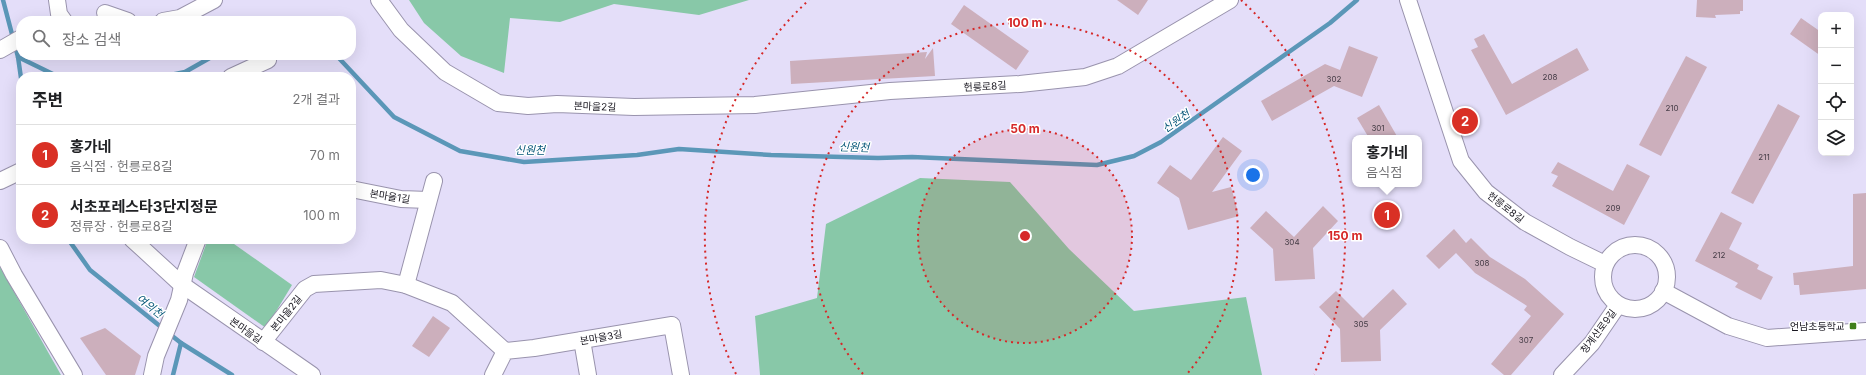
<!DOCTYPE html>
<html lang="ko">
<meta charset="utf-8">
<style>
:root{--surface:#fff;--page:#f2f2f2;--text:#202124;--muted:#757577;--line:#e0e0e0;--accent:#d93025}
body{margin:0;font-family:Inter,"Noto Sans KR",sans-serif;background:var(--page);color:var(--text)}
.controls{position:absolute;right:12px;top:12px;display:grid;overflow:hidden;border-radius:8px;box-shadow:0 4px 16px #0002}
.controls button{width:36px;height:36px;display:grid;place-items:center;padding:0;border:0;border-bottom:1px solid var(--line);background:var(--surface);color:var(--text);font:20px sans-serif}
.you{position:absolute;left:1253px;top:175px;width:14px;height:14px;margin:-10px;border:3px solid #fff;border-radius:50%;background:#1a73e8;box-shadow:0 0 0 6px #1a73e833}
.badge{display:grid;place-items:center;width:26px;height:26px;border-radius:50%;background:var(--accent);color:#fff;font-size:13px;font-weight:700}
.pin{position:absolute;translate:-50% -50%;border:2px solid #fff;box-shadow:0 1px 4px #0006}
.popup{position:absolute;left:1352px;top:135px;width:70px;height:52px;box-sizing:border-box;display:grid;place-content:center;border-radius:8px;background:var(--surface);filter:drop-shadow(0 1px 3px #0005);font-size:13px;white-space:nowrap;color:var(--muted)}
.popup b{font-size:15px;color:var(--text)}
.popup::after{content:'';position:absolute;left:50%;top:100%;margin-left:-8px;border:8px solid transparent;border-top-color:var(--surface)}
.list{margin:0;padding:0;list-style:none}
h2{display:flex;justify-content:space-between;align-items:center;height:52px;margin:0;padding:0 16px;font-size:17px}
h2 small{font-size:13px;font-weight:400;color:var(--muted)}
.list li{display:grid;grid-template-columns:26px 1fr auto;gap:12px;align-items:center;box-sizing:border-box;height:60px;padding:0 16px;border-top:1px solid var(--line)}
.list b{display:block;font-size:15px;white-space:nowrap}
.list p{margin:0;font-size:13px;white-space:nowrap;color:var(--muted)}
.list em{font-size:13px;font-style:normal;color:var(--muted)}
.icon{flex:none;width:22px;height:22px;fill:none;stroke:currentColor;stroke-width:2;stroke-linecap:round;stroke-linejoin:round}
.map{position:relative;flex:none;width:1866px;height:375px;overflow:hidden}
.search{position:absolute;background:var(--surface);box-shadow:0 4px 16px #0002;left:16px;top:16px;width:340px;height:44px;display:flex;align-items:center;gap:10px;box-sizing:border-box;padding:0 14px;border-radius:16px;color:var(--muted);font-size:15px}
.panel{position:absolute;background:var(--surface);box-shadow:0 4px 16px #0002;left:16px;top:72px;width:340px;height:172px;border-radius:16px}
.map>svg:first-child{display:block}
.green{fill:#88c8a8}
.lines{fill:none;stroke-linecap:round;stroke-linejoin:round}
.stream{stroke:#5b97b8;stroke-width:4.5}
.building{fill:#ccafbc}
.minor-casing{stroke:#9993ad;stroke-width:18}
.minor{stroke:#fff;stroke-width:16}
.ring{fill:none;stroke:#d62828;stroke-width:2;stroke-dasharray:2 4}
.poi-dot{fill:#407e1b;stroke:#fff;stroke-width:1.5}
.labels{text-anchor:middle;stroke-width:3;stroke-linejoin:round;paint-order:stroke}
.number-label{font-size:8px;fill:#453c46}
.street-label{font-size:10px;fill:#18161f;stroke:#fff}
.poi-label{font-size:10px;fill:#18161f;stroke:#fff;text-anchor:end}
.water-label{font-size:11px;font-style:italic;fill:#055678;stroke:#fff}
.centre{fill:#d62828;stroke:#fff;stroke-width:2}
.ring-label{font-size:12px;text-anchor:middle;font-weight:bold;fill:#d62828;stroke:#fff;stroke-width:3;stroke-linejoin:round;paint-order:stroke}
</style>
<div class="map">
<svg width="1866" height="375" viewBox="0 0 1866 375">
<rect width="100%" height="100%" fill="#e4def9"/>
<g class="green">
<path d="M409,0H749L699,15L614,4L560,22L510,18L504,73L461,56L424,23Z"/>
<path d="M920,178L1010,182L1069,249L1134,311L1246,297L1262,375H760L755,316L817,298L826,224Z"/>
<path d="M208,239H227L292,285L266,328L194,277Z"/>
<path d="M0,267L61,375H0Z"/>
</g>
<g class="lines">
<g class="stream">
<path d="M3,0L18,57L21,78"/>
<path d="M336,55L394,117L460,151L524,162L637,155L679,149L771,155L878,158L912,157L1097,165L1134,156L1161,142L1330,23L1357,0"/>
<path d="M18,57L59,77"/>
<path d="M161,77L185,72L215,55"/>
<path d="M21,100V117"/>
<path d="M68,239L90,270L181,343L232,375"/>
<path d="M173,375L181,343"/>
</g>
</g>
<g class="building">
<path d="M1117,0H1148L1138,15Z"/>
<path d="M1697,0H1743V11H1740V14L1715,15L1716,18L1696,17Z"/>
<path d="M964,5L1029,51L1016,70L951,24Z"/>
<path d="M1801,18L1821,32V56L1790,34Z"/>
<path d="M1484,34L1512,84L1577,48L1589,70L1506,115L1471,50L1478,47L1474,39Z"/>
<path d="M1349,46L1378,57L1362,97L1334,86L1272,121L1261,101L1325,64L1340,70Z"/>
<path d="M933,48L935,76L791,84L790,61L927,52L925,59Z"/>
<path d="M1686,56L1707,67L1661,156L1639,145Z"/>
<path d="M1778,104L1800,116L1753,204L1731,193Z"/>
<path d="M1379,105L1398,138H1369L1357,118Z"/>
<path d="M1223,137L1242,151L1212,192L1231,187L1239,216L1188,230L1179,198L1157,183L1170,165L1191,180Z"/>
<path d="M1558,162L1613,191L1627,164L1650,176L1624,225L1552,186L1558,176L1551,173Z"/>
<path d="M1866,193V289L1800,295L1799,285H1794L1793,273L1853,266V194Z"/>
<path d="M1323,206L1338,221L1313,248L1315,279L1275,281L1273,249L1250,228L1266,211L1294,237Z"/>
<path d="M1721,212L1742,223L1729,249L1759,265L1757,269L1773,277L1761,300L1735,287L1738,283L1695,261Z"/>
<path d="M1454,229L1466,243L1471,238L1490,257L1525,279L1564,314L1511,375H1504L1491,364L1531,316L1524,310L1527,306L1475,273L1456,253L1439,269L1426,256Z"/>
<path d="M1393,289L1407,304L1380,330L1381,361L1341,362L1340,329L1319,307L1336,291L1363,318Z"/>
<path d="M433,316L450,328L429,357L412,346Z"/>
<path d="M105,328L141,356L135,375H106L80,338Z"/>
</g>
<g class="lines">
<g class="minor-casing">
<g id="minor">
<path d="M57,0L59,14L64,21"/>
<path d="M379,0L401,30L445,72L498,103L528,106L557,104L634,107L755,105L890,91L1020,84L1085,77L1118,66L1230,0"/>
<path d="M1408,0L1461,161L1486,192L1525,222L1570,247L1605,264"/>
<path d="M105,13L128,21"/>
<path d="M163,21L180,18L214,0"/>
<path d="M0,50L21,38"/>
<path d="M231,77L268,60"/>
<path d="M0,181L21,171"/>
<path d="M351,189L401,199L428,200"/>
<path d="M132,239L181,284L312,375"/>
<circle cx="1635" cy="277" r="32"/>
<path d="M0,248L14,275L74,375"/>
<path d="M406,285L434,181"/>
<path d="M1663,291L1728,326L1767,338L1866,331"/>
<path d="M582,340L588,375"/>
<path d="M263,342L305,289L314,284L381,280L406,285L452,303L505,351"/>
<path d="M152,375L156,356L179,300L185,273L198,239"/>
<path d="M493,375L505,351L534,348L672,325L681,375"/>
<path d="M1562,375L1592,343L1618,305"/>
</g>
</g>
<use href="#minor" class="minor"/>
</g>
<circle cx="1025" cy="236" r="107" fill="#d62828" fill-opacity=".12"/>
<g class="ring">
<circle cx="1025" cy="236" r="107"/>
<path d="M863 374A213 213 0 1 1 1187 374"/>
<path d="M736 374A320 320 0 0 1 809 0M1241 0A320 320 0 0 1 1314 374"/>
</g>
<rect class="poi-dot" x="1849" y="322" width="8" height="8" rx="2"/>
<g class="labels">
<g class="number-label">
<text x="1550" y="80">208</text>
<text x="1334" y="82">302</text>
<text x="1672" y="111">210</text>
<text x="1378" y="131">301</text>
<text x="1764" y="160">211</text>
<text x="1613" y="211">209</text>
<text x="1292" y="245">304</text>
<text x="1719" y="258">212</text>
<text x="1482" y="266">308</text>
<text x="1361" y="327">305</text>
<text x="1526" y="343">307</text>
</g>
<g class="street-label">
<text transform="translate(985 86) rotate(-3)" y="4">헌릉로8길</text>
<text transform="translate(595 106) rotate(2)" y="4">본마을2길</text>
<text transform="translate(390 196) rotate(9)" y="4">본마을1길</text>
<text transform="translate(1506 207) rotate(38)" y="4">헌릉로8길</text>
<text transform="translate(286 313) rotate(-51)" y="4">본마을2길</text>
<text transform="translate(246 330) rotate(35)" y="4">본마을길</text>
<text transform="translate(1598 331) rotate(-53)" y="4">청계산로9길</text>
<text transform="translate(601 337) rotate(-10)" y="4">본마을3길</text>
</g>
<g class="poi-label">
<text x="1845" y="330">언남초등학교</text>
</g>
<g class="water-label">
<text transform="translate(1176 121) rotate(-35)" y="4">신원천</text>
<text transform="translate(854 147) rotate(2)" y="4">신원천</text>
<text x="530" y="154">신원천</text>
<text transform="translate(150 306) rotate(38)" y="4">여의천</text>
</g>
</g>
<circle cx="1025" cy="236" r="6" class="centre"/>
<g class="ring-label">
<text x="1025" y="27">100 m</text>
<text x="1025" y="133">50 m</text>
<text x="1345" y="240">150 m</text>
</g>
</svg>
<div class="controls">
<button>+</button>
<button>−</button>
<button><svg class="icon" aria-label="locate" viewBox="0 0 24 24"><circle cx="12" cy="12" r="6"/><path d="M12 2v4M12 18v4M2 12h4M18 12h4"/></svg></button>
<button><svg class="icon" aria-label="layers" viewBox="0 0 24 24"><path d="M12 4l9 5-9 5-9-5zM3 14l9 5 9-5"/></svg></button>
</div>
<div class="you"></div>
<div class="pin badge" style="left:1387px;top:215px">1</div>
<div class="popup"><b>홍가네</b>음식점</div>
<div class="pin badge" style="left:1465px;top:121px">2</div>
<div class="search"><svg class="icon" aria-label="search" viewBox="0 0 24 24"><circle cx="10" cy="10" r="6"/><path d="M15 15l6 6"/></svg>장소 검색</div>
<section class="panel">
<h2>주변<small>2개 결과</small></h2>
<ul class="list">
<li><span class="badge">1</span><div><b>홍가네</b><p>음식점 · 헌릉로8길</p></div><em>70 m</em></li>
<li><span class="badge">2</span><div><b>서초포레스타3단지정문</b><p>정류장 · 헌릉로8길</p></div><em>100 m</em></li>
</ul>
</section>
</div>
